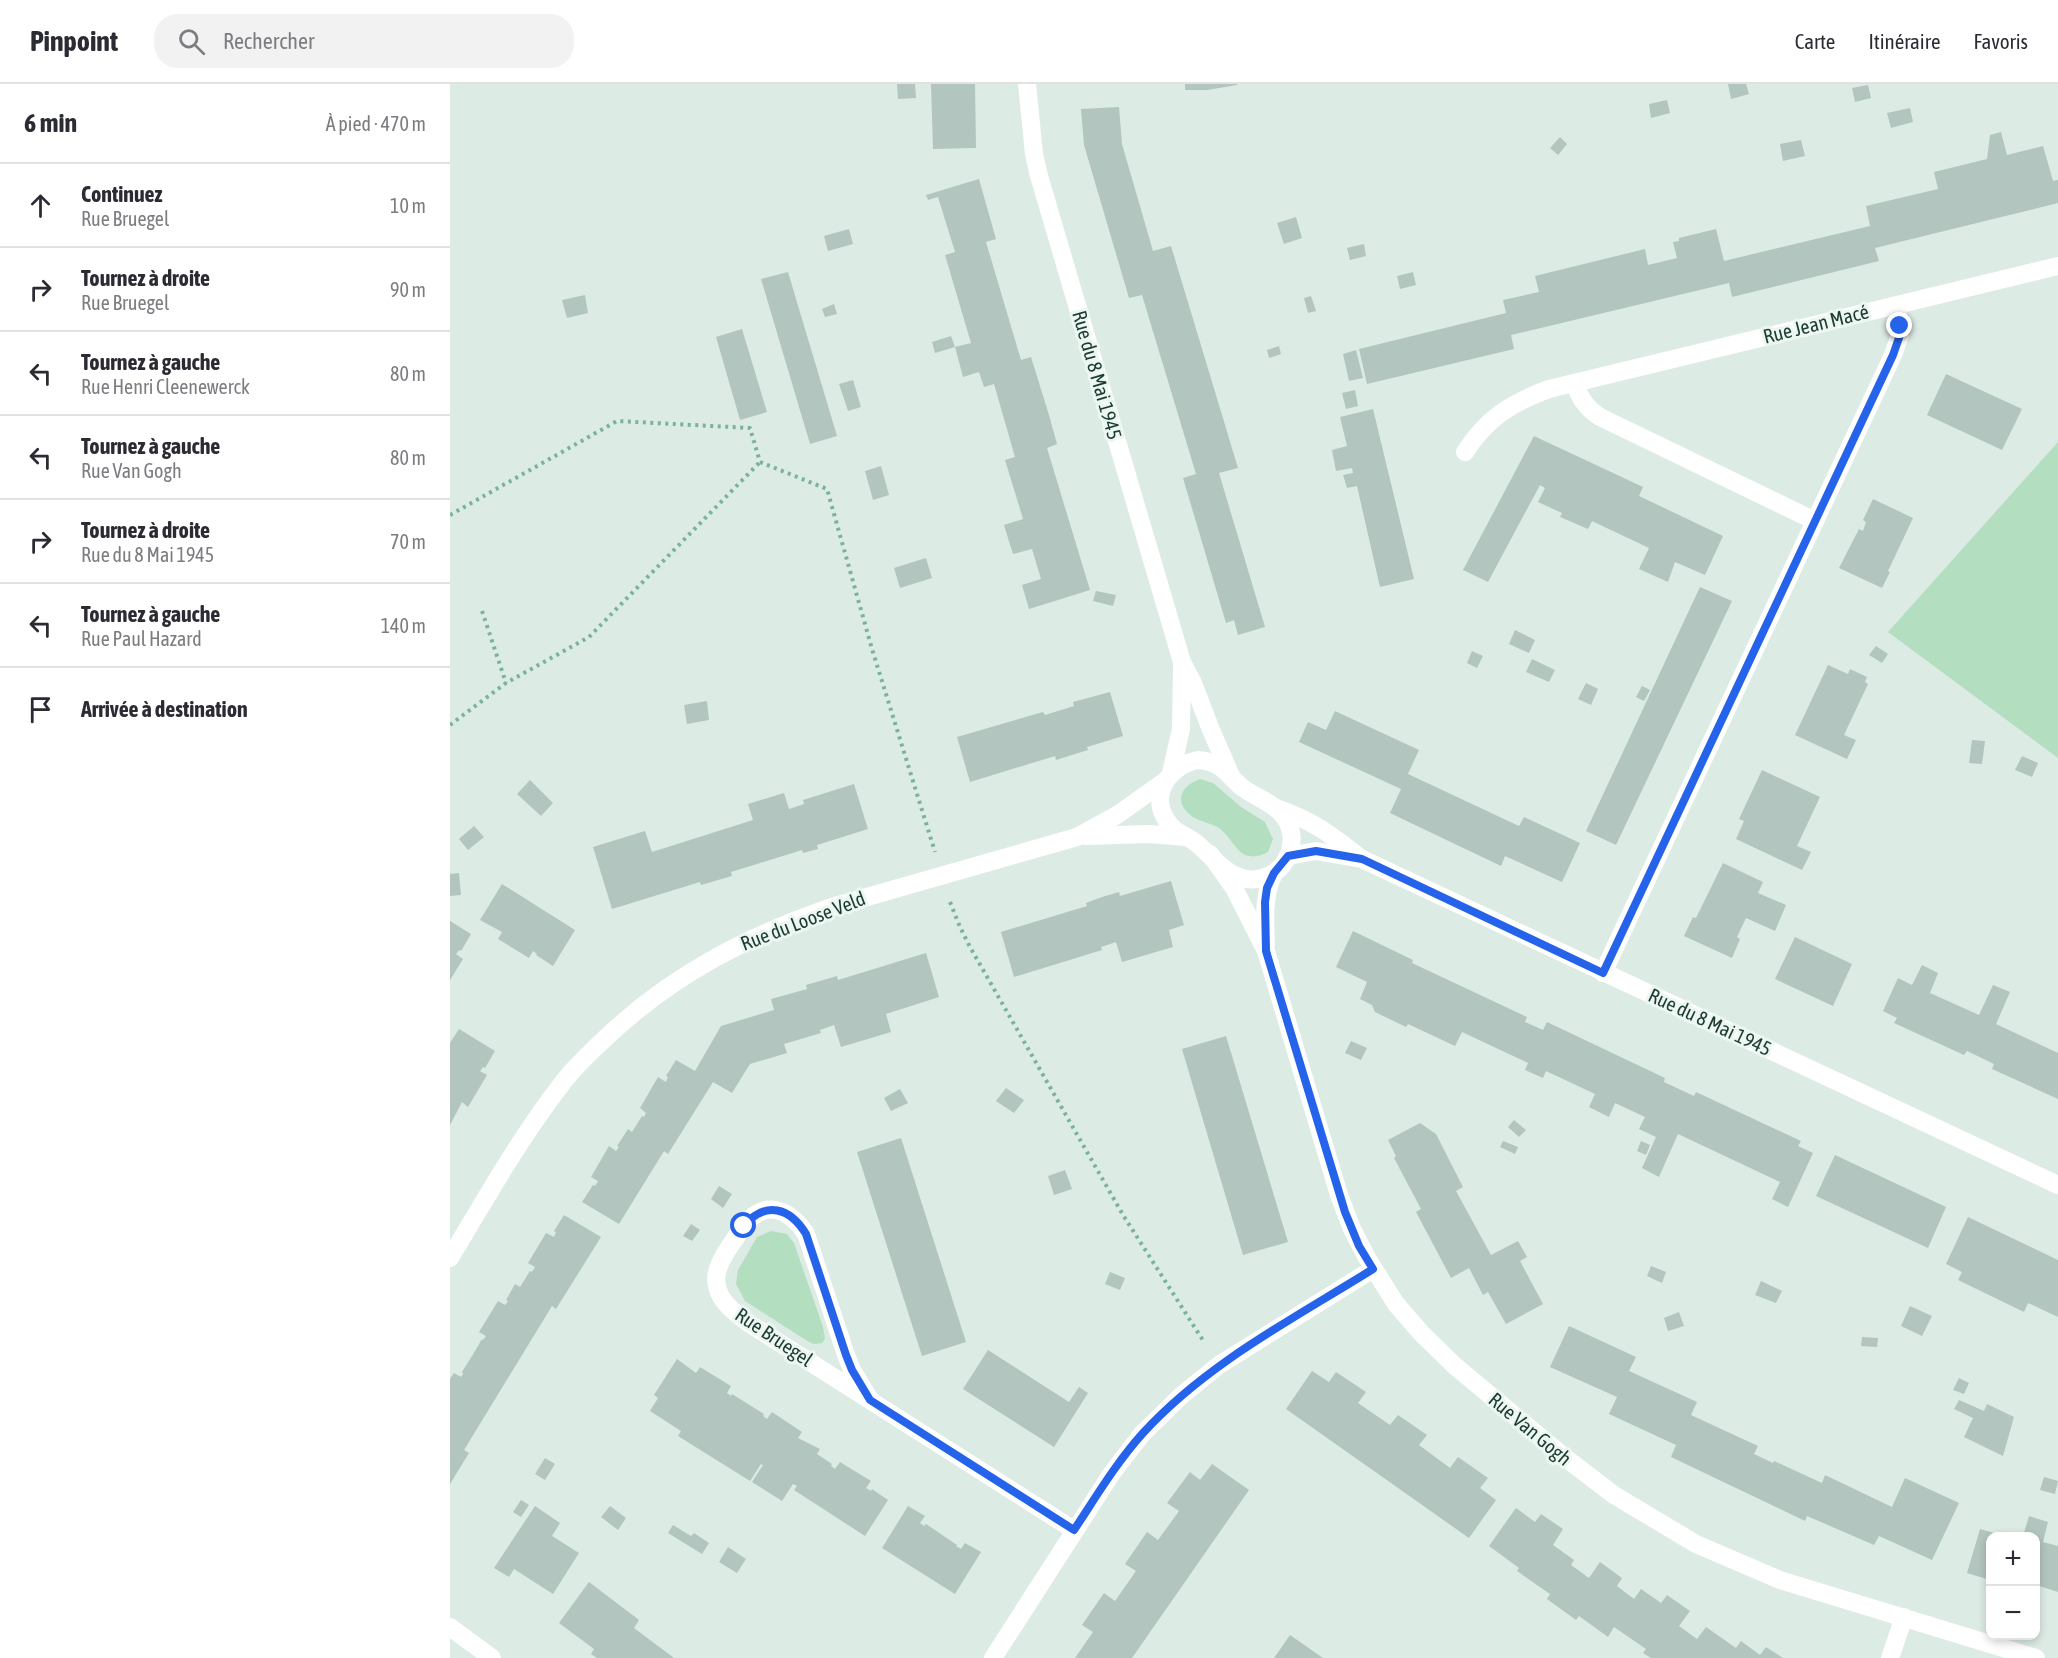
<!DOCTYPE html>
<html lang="fr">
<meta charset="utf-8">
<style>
:root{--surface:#fff;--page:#f2f2f3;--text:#2b2b33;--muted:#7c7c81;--line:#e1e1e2}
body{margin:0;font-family:"Asap Condensed",sans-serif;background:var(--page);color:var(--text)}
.controls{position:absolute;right:18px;bottom:18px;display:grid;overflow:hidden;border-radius:12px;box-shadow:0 3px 9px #0003}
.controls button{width:54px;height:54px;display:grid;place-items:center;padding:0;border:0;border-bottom:2px solid var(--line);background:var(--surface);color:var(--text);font:30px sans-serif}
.stop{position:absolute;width:18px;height:18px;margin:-14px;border:4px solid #2563eb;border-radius:50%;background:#fff}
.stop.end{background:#2563eb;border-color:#fff;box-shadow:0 2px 6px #0008}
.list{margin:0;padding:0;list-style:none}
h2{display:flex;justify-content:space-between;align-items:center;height:78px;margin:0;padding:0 24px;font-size:26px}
h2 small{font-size:20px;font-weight:400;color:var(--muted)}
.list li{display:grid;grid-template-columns:39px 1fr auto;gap:18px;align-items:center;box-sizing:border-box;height:84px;padding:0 24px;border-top:2px solid var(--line)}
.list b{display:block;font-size:22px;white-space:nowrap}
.list p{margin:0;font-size:20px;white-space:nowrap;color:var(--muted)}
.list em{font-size:20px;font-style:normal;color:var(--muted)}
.icon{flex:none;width:33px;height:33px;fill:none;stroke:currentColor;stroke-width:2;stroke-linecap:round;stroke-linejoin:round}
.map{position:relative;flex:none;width:1608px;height:1574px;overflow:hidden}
header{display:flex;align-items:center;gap:36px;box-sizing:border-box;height:84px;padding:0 30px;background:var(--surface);border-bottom:2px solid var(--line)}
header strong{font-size:28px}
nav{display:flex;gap:33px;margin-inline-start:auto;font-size:21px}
.search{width:420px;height:54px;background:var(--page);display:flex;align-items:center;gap:15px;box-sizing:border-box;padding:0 21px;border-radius:24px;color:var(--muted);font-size:22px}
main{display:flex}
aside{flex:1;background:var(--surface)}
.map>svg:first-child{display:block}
.green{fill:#b3debf}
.building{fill:#b2c5be}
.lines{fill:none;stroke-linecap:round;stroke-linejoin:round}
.path{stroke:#7ab1a1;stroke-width:4;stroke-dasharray:3 4.5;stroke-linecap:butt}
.minor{stroke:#fff;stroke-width:18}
.route{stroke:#2563eb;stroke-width:8}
.labels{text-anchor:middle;stroke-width:6;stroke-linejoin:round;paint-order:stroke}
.street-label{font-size:20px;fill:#1d3b33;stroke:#edf7f2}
</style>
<header>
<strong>Pinpoint</strong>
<div class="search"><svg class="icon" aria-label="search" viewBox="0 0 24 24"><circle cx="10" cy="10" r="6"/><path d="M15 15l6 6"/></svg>Rechercher</div>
<nav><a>Carte</a><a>Itinéraire</a><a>Favoris</a></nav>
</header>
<main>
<aside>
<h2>6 min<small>À pied · 470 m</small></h2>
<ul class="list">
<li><svg class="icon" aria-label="ahead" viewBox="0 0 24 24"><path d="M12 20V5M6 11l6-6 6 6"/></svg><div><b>Continuez</b><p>Rue Bruegel</p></div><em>10 m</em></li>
<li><svg class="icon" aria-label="right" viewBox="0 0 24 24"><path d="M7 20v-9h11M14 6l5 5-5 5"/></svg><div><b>Tournez à droite</b><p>Rue Bruegel</p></div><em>90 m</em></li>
<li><svg class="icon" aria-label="left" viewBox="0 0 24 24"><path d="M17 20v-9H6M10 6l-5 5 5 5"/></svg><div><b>Tournez à gauche</b><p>Rue Henri Cleenewerck</p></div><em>80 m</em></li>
<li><svg class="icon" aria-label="left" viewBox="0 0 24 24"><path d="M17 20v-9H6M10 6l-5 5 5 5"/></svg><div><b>Tournez à gauche</b><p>Rue Van Gogh</p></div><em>80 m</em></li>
<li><svg class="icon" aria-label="right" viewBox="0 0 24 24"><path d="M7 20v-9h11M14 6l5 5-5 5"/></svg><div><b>Tournez à droite</b><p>Rue du 8 Mai 1945</p></div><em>70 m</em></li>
<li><svg class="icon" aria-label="left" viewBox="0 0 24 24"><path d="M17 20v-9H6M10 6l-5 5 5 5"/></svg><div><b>Tournez à gauche</b><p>Rue Paul Hazard</p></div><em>140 m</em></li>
<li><svg class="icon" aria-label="arrive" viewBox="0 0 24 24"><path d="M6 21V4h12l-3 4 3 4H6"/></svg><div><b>Arrivée à destination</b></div></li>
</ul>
</aside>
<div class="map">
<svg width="1608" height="1574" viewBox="0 0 1608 1574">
<rect width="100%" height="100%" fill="#ddebe5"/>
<g class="green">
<path d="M1608,358V674L1438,548Z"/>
<path d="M750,695L763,699L791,723L815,738L823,755L818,768C810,772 804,774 795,771C785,766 779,751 769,744C761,739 751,738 743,733C723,719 730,702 750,695Z"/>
<path d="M321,1147L337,1150L344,1159L373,1243L375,1255L372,1259L364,1260L359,1258L295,1217L286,1200L288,1186L307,1153Z"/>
</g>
<g class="building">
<path d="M447,0H465L466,14L448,15Z"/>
<path d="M481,0H525L526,64L483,65Z"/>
<path d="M735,0H787V1L757,6H735Z"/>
<path d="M1278,0H1296L1299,10L1281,15Z"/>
<path d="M1418,1L1421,14L1405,18L1402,4Z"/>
<path d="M1217,16L1220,29L1201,34L1199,20Z"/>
<path d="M669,23L672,60L703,167L721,162L788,384L769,389L815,543L788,551L784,536L776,539L733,394L746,390L692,211L679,214L634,61L631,25Z"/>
<path d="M1460,24L1463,38L1441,44L1437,29Z"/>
<path d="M1551,48L1557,71L1593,62L1603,97L1608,96V119L1425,164L1429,177L1282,213L1279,199L1061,251L1064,265L917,300L909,265L1056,229L1053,216L1089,208L1085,192L1195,165L1198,181L1227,174L1223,158L1229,157V154L1266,145L1274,177L1420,142L1416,122L1488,105L1484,88L1537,75L1540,51Z"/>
<path d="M1110,53L1117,60L1108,71L1100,64Z"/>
<path d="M1351,56L1355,72L1333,77L1330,60Z"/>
<path d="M529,95L546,155L536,158L571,276L581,273L599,331L607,360L597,364L640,506L579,525L572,501L591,495L582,465L563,470L554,441L573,435L555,376L565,373L544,300L534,303L529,288L513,293L505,263L521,259L495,171L505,168L488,113L478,116L476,111Z"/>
<path d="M846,133L852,154L834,160L827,139Z"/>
<path d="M399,145L403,160L378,167L374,152Z"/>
<path d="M914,160L916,172L900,176L897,164Z"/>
<path d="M338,188L387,352L360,360L311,195Z"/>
<path d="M963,188L966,201L950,205L947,192Z"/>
<path d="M135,211L138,229L117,234L112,216Z"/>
<path d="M861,212L866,227L858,229L854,214Z"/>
<path d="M384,220L387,230L375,233L372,225Z"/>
<path d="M292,245L317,328L290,336L266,253Z"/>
<path d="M501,252L505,263L485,269L482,258Z"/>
<path d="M829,262L831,270L819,274L817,266Z"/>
<path d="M906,266L913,294L899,297L893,270Z"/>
<path d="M1496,290L1572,325L1552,366L1477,331Z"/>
<path d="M403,296L411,323L398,327L389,300Z"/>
<path d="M905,306L908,322L896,325L892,309Z"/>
<path d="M923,325L964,495L930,503L907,402L897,404L893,391L903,389L902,384L886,387L882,366L897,362L890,333Z"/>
<path d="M1084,352L1193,403L1189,412L1273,452L1255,491L1225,478L1218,498L1189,485L1199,464L1142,437L1138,445L1110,433L1112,429L1088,418L1095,404L1090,401L1038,498L1013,486Z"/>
<path d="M431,382L439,411L423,416L415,387Z"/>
<path d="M1423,415L1463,434L1438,487L1440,488L1432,504L1389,484L1409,445L1413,447L1416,438L1413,436Z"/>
<path d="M476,474L482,494L450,504L444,484Z"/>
<path d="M1250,503L1282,517L1166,761L1136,747Z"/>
<path d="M646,507L666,511L663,522L643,517Z"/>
<path d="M1065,546L1085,556L1079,569L1059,560Z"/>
<path d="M1426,562L1438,570L1432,579L1419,571Z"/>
<path d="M1022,567L1033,572L1027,584L1017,579Z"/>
<path d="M1082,575L1105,586L1099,598L1076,588Z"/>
<path d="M1378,581L1398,590L1400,585L1417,593L1415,598L1418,600L1394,651L1406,656L1397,675L1345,651Z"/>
<path d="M1136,599L1148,605L1141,621L1128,615Z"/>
<path d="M1192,602L1200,606L1194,617L1186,613Z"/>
<path d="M660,608L673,652L637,663L638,666L606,676L605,672L520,698L507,653L593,628L595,631L624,622L623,618Z"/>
<path d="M257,617L259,636L237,640L234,621Z"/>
<path d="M885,627L969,666L958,690L1069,742L1074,733L1130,759L1112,798L1055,772L1051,782L940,729L951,705L849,658L858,638L876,646Z"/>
<path d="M1522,656L1535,657L1532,680L1519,679Z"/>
<path d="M1572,672L1588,679L1582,693L1565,686Z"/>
<path d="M1312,686L1370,713L1347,762L1361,768L1352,786L1286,755L1294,737L1289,735Z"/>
<path d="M80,696L103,719L91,732L67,710Z"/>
<path d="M404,700L418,745L367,761L368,765L353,769L352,766L281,788L282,792L251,801L250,798L162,825L143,763L195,747L202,768L303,736L298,720L334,709L339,725L354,720L353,716Z"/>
<path d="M24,742L34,753L18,766L9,755Z"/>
<path d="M1273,779L1313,798L1308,809L1336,821L1325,847L1296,834L1287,853L1290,855L1282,874L1234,852L1243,833L1246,834Z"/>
<path d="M9,789L11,811L0,812V790Z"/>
<path d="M721,797L734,841L719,846L723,863L672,878L666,858L651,863L652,866L564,893L551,848L637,822L636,819L652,813L669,808L670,812Z"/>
<path d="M52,800L125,846L103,882L86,871L87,870L83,867L79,874L48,855L52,848L30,836Z"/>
<path d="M0,837L21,850L11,867L9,866L6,870L13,875L0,896Z"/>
<path d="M903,847L963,876L962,879L1077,933L1075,938L1093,946L1097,938L1215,994L1214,998L1244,1012L1246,1008L1351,1057L1348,1062L1363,1069L1338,1123L1322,1115L1330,1098L1228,1050L1209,1093L1192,1084L1206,1053L1189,1045L1195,1033L1165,1019L1159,1033L1139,1023L1145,1010L1096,987L1093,994L1075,986L1078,979L1012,948L1005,962L958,940L956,943L925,928L922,921L910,915L917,898L886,883Z"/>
<path d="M1345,853L1402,880L1383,922L1325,895Z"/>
<path d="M476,869L489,913L436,930L441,948L391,963L384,941L370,946L371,949L334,960L337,969L300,980L282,1009L263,998L218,1070L214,1067L169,1140L132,1118L143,1101L145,1102L148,1097L141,1093L159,1062L166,1067L169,1063L167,1062L178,1045L182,1048L192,1032L194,1033L196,1029L190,1024L208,993L216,998L218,993L216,992L226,976L245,987L271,942L324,926L321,915L357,905L356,901L387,892L388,896Z"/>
<path d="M1472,881L1488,889L1480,909L1529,931L1543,901L1560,908L1546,940L1608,969V1015L1542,985L1544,980L1517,967L1514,971L1444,939L1447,934L1433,927L1448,894L1462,901Z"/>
<path d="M9,945L45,967L35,984L33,983L30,987L37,991L18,1023L12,1018L0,1041V959Z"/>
<path d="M776,952L838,1158L793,1171L732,965Z"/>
<path d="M901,957L917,964L911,976L895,969Z"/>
<path d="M556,1004L574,1016L564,1029L546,1017Z"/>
<path d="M450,1005L458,1019L441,1027L434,1014Z"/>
<path d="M1064,1036L1076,1046L1069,1053L1058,1043Z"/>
<path d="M970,1039L986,1050L1013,1103L1006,1107L1041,1171L1068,1157L1077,1173L1070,1177L1093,1220L1056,1240L1038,1208L1033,1211L1019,1184L1001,1194L966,1128L971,1125L944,1074L946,1072L938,1056Z"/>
<path d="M451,1054L516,1258L472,1272L407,1068Z"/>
<path d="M1053,1057L1068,1063L1065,1070L1050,1063Z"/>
<path d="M1191,1057L1200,1061L1196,1071L1187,1067Z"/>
<path d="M1385,1071L1496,1123L1478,1164L1366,1112Z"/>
<path d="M615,1086L622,1105L604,1111L598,1092Z"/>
<path d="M269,1102L282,1110L273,1124L261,1115Z"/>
<path d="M114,1131L151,1153L106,1225L102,1222L14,1366L19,1369L0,1400V1295L4,1289L11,1293L13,1290L12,1288L22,1272L32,1255L33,1256L36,1252L29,1248L48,1217L55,1221L58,1217L56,1216L65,1200L70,1203L80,1187L82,1188L85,1183L78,1179L96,1149L104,1153L106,1148L104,1147Z"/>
<path d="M1518,1133L1608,1176V1233L1578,1219L1574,1228L1508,1196L1512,1188L1496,1180Z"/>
<path d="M241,1140L250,1146L242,1157L233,1152Z"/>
<path d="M1201,1182L1216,1188L1212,1199L1197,1192Z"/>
<path d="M660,1188L675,1194L670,1206L655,1200Z"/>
<path d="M1311,1197L1332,1207L1326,1219L1305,1211Z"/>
<path d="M1460,1222L1482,1232L1472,1252L1451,1242Z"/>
<path d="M1229,1228L1234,1242L1218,1247L1214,1234Z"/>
<path d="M1119,1242L1186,1273L1179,1287L1247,1318L1241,1331L1308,1362L1304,1370L1323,1379L1324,1377L1372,1399L1375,1391L1442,1423L1455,1394L1509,1419L1482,1476L1429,1452L1424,1461L1357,1432L1355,1437L1221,1373L1226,1361L1159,1330L1167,1313L1100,1283Z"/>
<path d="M1412,1253L1428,1254L1427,1263L1411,1262Z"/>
<path d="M538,1266L619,1318L629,1303L638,1309L604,1363L513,1305Z"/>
<path d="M227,1275L246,1289L250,1283L281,1302L277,1309L281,1312L282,1310L314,1330L313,1332L317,1335L322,1328L352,1348L348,1354L370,1365L367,1370L382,1380L381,1382L385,1385L390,1378L421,1397L416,1404L421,1407L422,1405L438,1416L415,1452L344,1406L347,1402L343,1400L332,1417L302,1398L313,1381L311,1380L300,1397L228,1352L231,1347L200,1327L208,1314L204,1311Z"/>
<path d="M862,1287L879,1298L886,1288L916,1308L908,1319L940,1341L948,1331L977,1351L969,1361L1000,1384L1008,1373L1038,1394L1030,1404L1046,1416L1019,1454L836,1325Z"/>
<path d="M1509,1294L1519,1299L1514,1310L1503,1306Z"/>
<path d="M1509,1316L1534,1327L1537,1320L1564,1333L1553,1372L1514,1353L1523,1334L1504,1325Z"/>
<path d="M95,1374L105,1380L95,1396L85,1390Z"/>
<path d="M762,1380L799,1406L682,1574H625L643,1548L632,1541L654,1509L665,1517L686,1487L675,1480L697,1448L708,1456L729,1427L717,1419L740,1388L750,1396Z"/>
<path d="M1594,1393L1608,1397L1605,1410L1590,1406Z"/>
<path d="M71,1416L79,1421L71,1433L63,1428Z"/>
<path d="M85,1422L110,1439L102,1452L129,1469L103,1510L64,1485L59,1493L44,1484Z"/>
<path d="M160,1422L176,1434L168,1446L151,1433Z"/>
<path d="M458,1422L475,1432L470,1439L474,1442L476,1440L507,1461L506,1462L511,1465L515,1459L531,1468L505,1510L432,1464Z"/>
<path d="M1066,1424L1085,1438L1091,1430L1113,1445L1103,1461L1124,1476L1121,1481L1139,1494L1150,1478L1172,1494L1167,1502L1184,1515L1191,1505L1211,1519L1217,1511L1240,1527L1229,1542L1247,1555L1256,1543L1286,1564L1291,1557L1310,1571L1316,1563L1333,1574H1201L1193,1569L1196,1565L1164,1543L1158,1553L1129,1532L1126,1536L1097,1515L1100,1510L1067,1487L1069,1484L1039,1462Z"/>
<path d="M1579,1432L1598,1438L1593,1458L1608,1462V1508L1586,1501V1452H1573Z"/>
<path d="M223,1441L241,1452L244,1449L259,1459L252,1470L218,1449Z"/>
<path d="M1530,1445L1554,1452H1540V1496L1517,1489Z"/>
<path d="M278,1463L296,1475L287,1489L269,1478Z"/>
<path d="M139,1498L189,1536L184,1544L224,1574H147L141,1570L144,1565L109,1539Z"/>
<path d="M840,1551L873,1574H824Z"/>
</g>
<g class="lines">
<g class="path">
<path d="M310,378L377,405L422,565L485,768"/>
<path d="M0,431L167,337L300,344L310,378"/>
<path d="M32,527L56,599"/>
<path d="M0,641L56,599L139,553L310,378"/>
<path d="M500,818L510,843L520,863L673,1131L754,1258"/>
</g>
<g class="minor">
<path d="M577,0L584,70L589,92L732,578L743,599L761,646L782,694"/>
<path d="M1125,299C1129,314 1137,325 1150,333L1365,437"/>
<path d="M1015,368C1037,334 1061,319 1099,305L1608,182"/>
<path d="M748,676C774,678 775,690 793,704C805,713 821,718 831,729C852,751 840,788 811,794C802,797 793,795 784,791C768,783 757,766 742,756C732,750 723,747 717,737C699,711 719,681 748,676Z"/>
<path d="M721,689L731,645L732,583"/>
<path d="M826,724C861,736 879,749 908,772"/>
<path d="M635,752L700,750L736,753"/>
<path d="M760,770L784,804L816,867L889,1111L902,1145L917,1174L946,1220L972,1250L1005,1282L1113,1372L1164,1411L1246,1460L1330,1496L1586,1574"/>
<path d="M838,772L866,767L912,775L1608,1101"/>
<path d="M816,860C815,834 813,812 824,789"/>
<path d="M1153,889L1443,271L1450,251L1447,221"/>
<path d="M0,1174C36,1114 71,1052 114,997C128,979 145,964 162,948C226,889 300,851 382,823L627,753L667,731L715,697"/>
<path d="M420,1316L402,1286L396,1271L356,1150C344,1131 323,1116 302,1133C294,1140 288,1151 282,1159C274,1171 263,1187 267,1202C270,1219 287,1230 300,1240L624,1446"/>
<path d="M0,1543L42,1574"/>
<path d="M543,1574L662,1389L692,1350L732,1311L769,1281L923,1185"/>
<path d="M1440,1574L1454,1533"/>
</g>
</g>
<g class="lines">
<path class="route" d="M294,1142C316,1116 340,1124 356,1150L396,1271L402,1286L420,1316L624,1446C646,1413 666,1379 693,1349C757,1279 843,1235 923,1185L909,1162L895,1128L816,867L815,818L817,804L824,789L838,772L866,767L912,775L1153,889L1443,271L1450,251V242"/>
</g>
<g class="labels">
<g class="street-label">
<text transform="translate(1366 240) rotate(-14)" y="7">Rue Jean Macé</text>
<text transform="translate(647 291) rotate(74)" y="7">Rue du 8 Mai 1945</text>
<text transform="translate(353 837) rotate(-21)" y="7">Rue du Loose Veld</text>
<text transform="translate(1260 938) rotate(25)" y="7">Rue du 8 Mai 1945</text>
<text transform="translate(324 1253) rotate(34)" y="7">Rue Bruegel</text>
<text transform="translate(1080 1345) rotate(40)" y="7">Rue Van Gogh</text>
</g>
</g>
</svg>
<div class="controls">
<button>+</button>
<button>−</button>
</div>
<div class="stop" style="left:294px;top:1142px"></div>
<div class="stop end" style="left:1450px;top:242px"></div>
</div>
</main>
